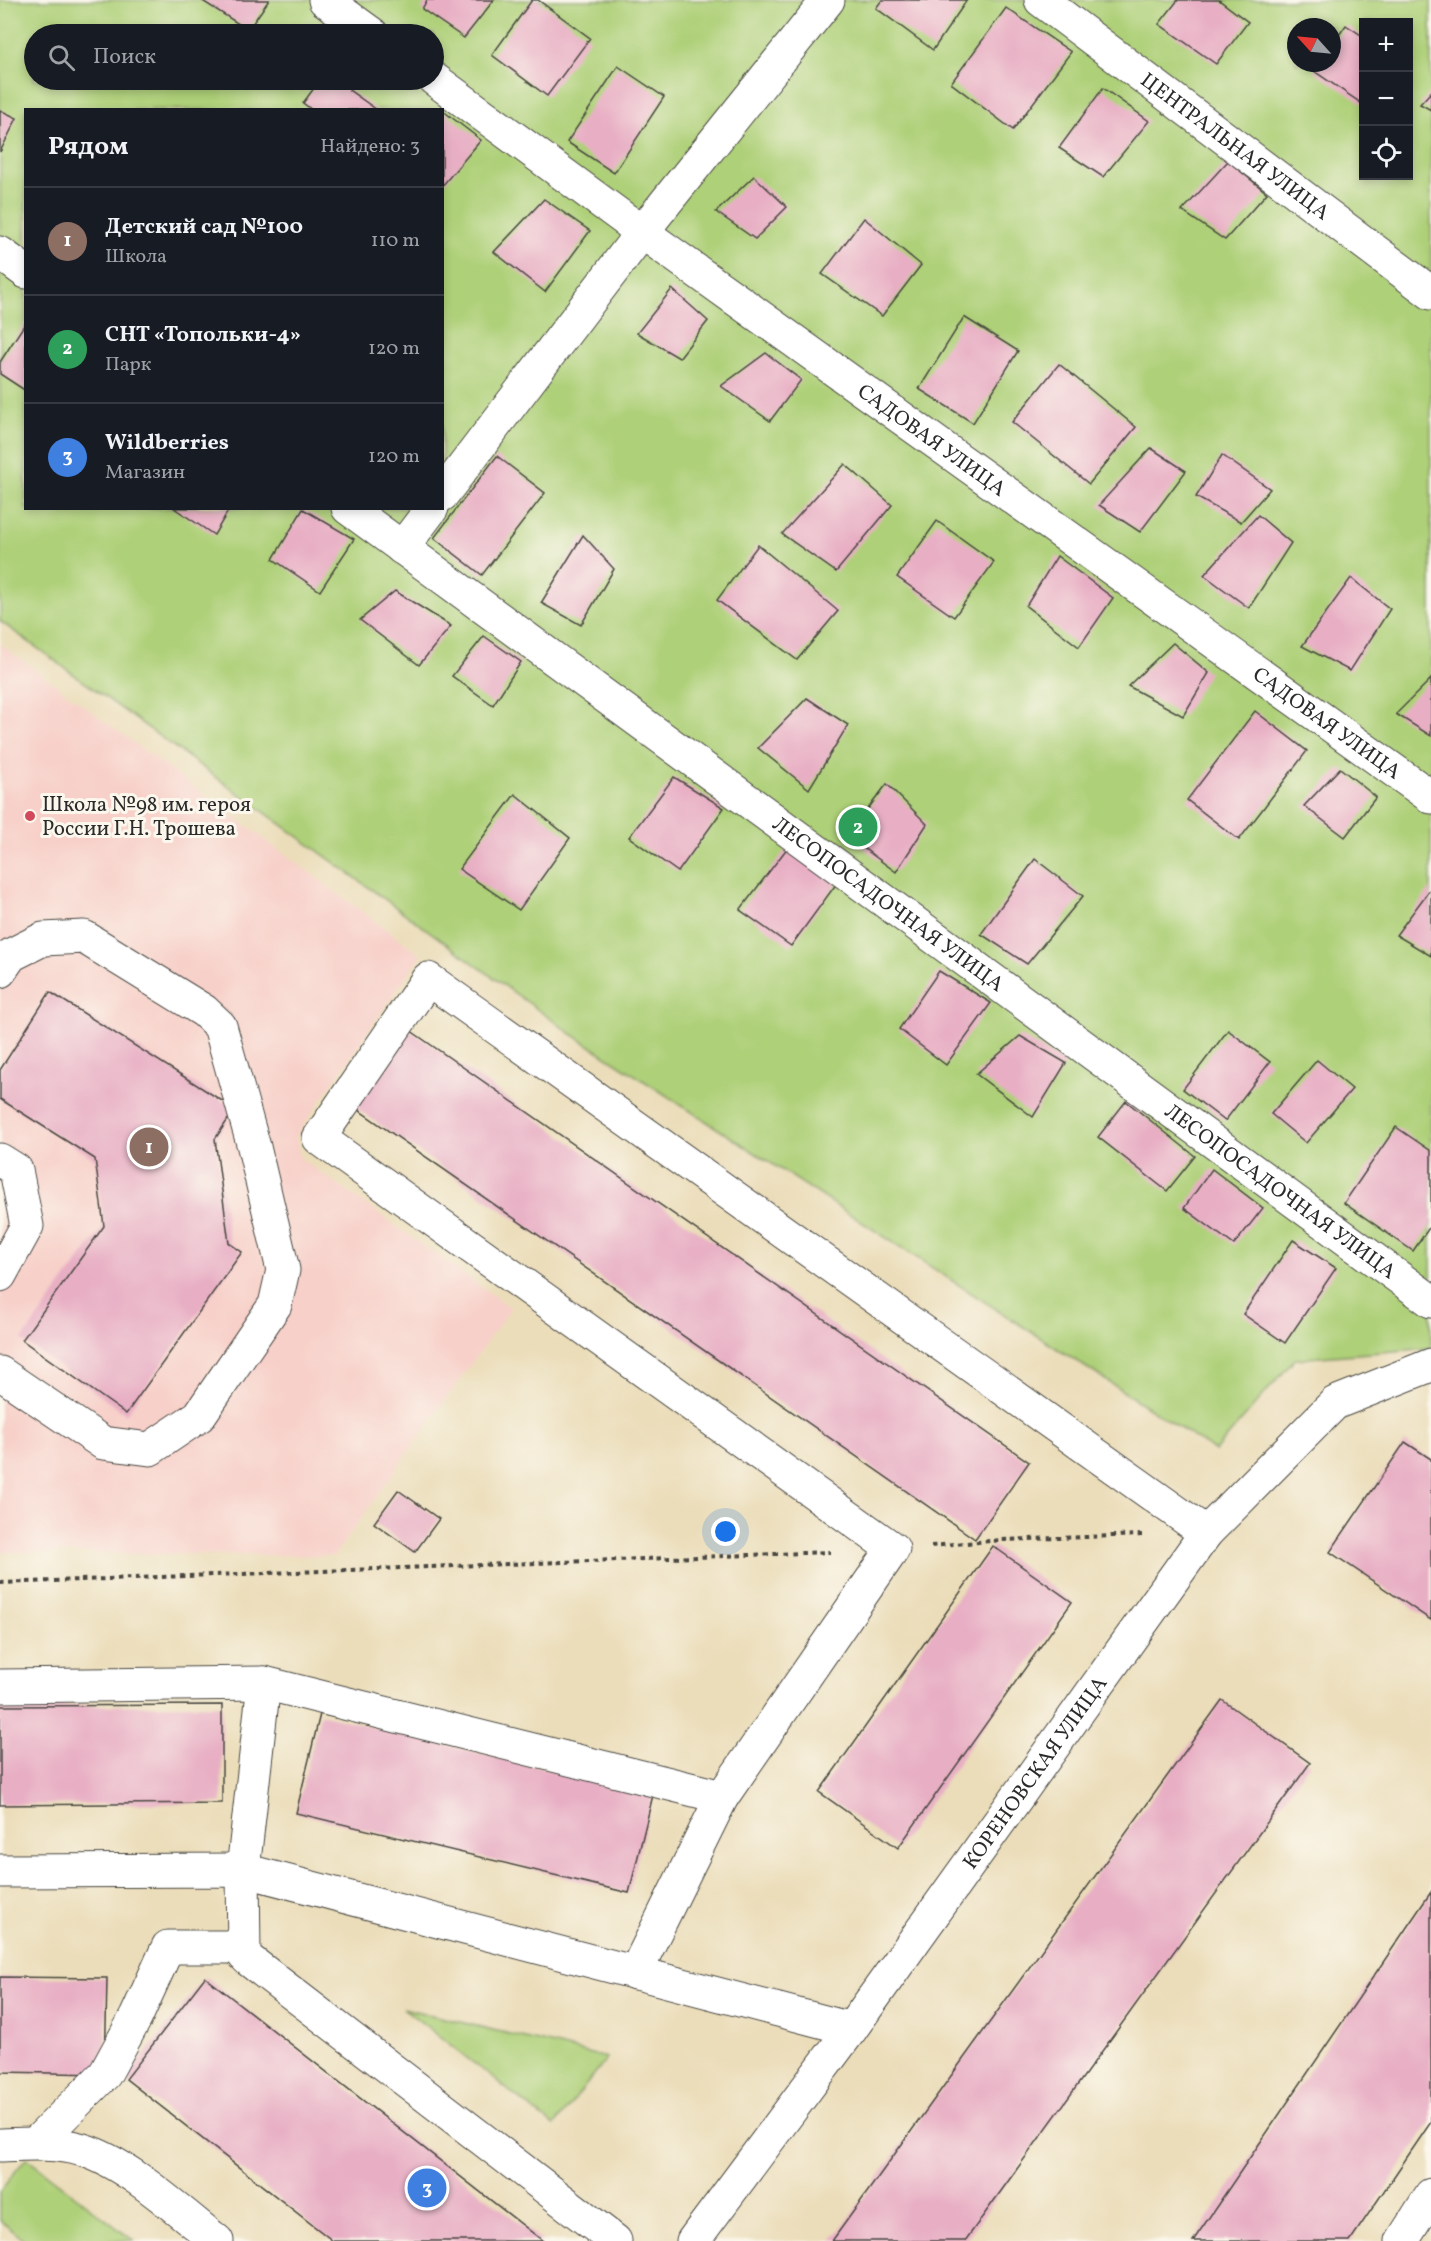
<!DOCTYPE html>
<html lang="ru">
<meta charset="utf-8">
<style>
:root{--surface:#171b24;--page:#242831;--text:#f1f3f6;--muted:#9ea1a6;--line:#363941;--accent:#d1495b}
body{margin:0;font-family:Vollkorn,serif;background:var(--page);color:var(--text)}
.controls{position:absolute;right:18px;top:18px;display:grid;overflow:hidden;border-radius:0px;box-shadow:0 3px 9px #0003}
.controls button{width:54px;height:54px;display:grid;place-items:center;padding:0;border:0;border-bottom:2px solid var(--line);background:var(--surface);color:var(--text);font:30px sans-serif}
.compass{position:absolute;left:1287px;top:18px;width:54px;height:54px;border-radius:50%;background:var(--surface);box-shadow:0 3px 9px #0003;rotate:297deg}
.you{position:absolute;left:726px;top:1532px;width:21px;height:21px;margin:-15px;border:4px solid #fff;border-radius:50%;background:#1a73e8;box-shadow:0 0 0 9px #1a73e833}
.badge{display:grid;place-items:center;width:39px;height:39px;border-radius:50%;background:var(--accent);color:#fff;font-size:20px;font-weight:700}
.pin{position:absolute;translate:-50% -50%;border:3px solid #fff;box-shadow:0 2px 6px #0006}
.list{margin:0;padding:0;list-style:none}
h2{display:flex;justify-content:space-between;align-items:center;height:78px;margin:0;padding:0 24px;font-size:26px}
h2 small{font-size:20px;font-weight:400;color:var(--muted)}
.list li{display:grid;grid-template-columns:39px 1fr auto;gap:18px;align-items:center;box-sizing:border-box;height:108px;padding:0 24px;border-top:2px solid var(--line)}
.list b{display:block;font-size:22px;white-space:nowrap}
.list p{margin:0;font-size:20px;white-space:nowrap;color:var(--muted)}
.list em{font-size:20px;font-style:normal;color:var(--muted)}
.icon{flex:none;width:33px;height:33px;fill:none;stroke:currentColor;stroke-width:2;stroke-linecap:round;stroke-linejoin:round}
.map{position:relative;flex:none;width:1431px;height:2241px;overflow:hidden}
.search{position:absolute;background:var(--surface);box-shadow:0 3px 9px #0003;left:24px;top:24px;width:420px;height:66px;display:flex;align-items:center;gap:15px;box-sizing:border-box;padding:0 21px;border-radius:33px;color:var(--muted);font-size:22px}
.panel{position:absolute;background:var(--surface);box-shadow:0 3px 9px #0003;left:24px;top:108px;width:420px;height:402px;border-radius:0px}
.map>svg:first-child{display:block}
.built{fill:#f7d0c9}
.green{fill:#aed078;stroke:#6c7e52;stroke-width:1.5;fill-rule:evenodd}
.building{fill:#e8afc4}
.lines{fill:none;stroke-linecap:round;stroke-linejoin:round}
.minor-casing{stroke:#484640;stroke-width:35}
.path{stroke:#484640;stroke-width:4;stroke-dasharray:4.5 4.5;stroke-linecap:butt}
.minor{stroke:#fff;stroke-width:33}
.poi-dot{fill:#d1495b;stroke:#fbf7ec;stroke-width:2}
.labels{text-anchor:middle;stroke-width:6;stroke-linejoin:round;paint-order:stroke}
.street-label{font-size:21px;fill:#2b2b2b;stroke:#fbf7ec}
.poi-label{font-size:21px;fill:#2b2b2b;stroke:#fbf7ec;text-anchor:start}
</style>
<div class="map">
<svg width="1431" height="2241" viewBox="0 0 1431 2241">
<rect width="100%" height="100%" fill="#fbf7ec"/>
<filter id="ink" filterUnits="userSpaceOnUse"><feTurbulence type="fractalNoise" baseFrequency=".0167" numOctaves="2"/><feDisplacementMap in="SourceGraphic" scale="12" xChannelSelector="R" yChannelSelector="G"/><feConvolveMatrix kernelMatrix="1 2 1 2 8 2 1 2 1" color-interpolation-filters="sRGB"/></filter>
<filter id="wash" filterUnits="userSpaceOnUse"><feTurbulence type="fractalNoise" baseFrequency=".008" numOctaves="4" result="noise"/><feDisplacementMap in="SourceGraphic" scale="24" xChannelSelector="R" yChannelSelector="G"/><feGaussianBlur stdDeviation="1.35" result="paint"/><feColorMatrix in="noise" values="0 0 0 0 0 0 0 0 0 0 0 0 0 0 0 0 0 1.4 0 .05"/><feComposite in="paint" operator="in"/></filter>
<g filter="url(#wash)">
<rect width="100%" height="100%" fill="#ebddb9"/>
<path class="built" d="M0,644L421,955L296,1136L300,1158L511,1308L334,1556L0,1552Z"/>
<g class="green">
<path d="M0,0H1431V1348L1295,1359L1215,1451L570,1033L0,621ZM1364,22H1408V176H1364ZM1296,27H1332V63H1296ZM34,34H434V80H34ZM26,110H442V508H26Z"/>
<path d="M403,2008L607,2058L554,2126Z"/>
<path d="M26,2158L134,2241H26L0,2221V2191Z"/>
</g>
<g id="blocks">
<g class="building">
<path d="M201,0H269L248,30Z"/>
<path d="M427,0H494L464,38L422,9Z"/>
<path d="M532,0H538L590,38L547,96L492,55Z"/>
<path d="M882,0H967L933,50L876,8Z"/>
<path d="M1178,0H1219L1248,22L1216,64L1159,24Z"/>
<path d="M1006,8L1071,52L1013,130L951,83Z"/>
<path d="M1346,25L1364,37V105L1314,71L1320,63H1332V45Z"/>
<path d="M618,66L664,97L614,173L567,142Z"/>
<path d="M320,80H357L349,90L377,110H312L303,103Z"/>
<path d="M1103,88L1149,121L1103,177L1059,148Z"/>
<path d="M1431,92V110L1420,104Z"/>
<path d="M0,110L17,118L0,152Z"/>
<path d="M442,110L481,140L442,186Z"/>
<path d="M1228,161L1267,193L1225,240L1182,211Z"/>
<path d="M754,176L787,207L755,239L716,212Z"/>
<path d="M544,199L590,231L545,292L494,252Z"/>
<path d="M864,218L921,265L882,316L822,274Z"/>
<path d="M672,289L708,321L679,358L637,333Z"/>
<path d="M964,317L1018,351L973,423L919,389Z"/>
<path d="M26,322V391L0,374V362Z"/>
<path d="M766,353L801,380L770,421L721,386Z"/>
<path d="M1059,364L1136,427L1089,484L1012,422Z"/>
<path d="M1151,448L1186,471L1140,532L1099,505Z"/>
<path d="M1222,455L1270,489L1241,522L1196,497Z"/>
<path d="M497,456L545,493L482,575L434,538Z"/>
<path d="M845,464L892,505L836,572L782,534Z"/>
<path d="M174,508H230L214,535Z"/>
<path d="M303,509L354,539L320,591L273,559Z"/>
<path d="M1258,515L1291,543L1249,608L1204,575Z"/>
<path d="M937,521L994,562L954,617L897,577Z"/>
<path d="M583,535L614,569L581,625L541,603Z"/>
<path d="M758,545L838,611L797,660L717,600Z"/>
<path d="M1057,556L1113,598L1079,647L1026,606Z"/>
<path d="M1351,578L1390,609L1350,671L1302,646Z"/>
<path d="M395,591L451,626L419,665L360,620Z"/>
<path d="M484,636L521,662L493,705L452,676Z"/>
<path d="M1173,643L1209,673L1183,716L1128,686Z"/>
<path d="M1431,679V736L1396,714Z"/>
<path d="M807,698L848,725L809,789L758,748Z"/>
<path d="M1255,711L1307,751L1239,840L1187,800Z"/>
<path d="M1340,768L1376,797L1345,837L1304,806Z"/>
<path d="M674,777L724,808L678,872L629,837Z"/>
<path d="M887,784L927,824L896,872L847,836Z"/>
<path d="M515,794L570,838L519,910L459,869Z"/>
<path d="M788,847L837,883L791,946L740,910Z"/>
<path d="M1035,859L1083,896L1027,964L981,934Z"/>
<path d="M1431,888V956L1396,935Z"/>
<path d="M939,971L991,1003L946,1065L899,1029Z"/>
<path d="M50,992L235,1109L215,1139L229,1243L242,1252L126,1414L22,1340L104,1226L95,1159L0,1099V1070Z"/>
<path d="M404,1026L1029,1462L975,1539L350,1104Z"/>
<path d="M1228,1030L1270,1062L1225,1121L1183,1089Z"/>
<path d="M1020,1036L1066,1063L1033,1117L976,1074Z"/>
<path d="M1317,1060L1352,1089L1306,1143L1271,1114Z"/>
<path d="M1126,1101L1195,1156L1167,1191L1098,1137Z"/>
<path d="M1396,1127L1431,1151V1225L1413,1251L1344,1203Z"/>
<path d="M1212,1169L1263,1208L1234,1245L1184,1208Z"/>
<path d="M1293,1240L1336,1268L1285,1343L1243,1314Z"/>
<path d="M1405,1442L1431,1459V1620L1330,1552Z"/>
<path d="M398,1490L439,1519L415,1552L374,1523Z"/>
<path d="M993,1546L1072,1602L898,1848L819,1792Z"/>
<path d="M1222,1700L1310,1763L965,2241H832Z"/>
<path d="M222,1705V1803L0,1805V1706Z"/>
<path d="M320,1714L653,1795L629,1893L296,1813Z"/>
<path d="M1431,1892V2122L1350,2241H1193Z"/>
<path d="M0,1977L107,1978L105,2074L0,2072Z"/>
<path d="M205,1977L543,2241H333L126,2079Z"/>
</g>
</g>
</g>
<g filter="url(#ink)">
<use href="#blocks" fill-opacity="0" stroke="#484640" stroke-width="1.5"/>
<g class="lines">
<g class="minor-casing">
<g id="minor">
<path d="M325,0L372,34"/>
<path id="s1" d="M1041,0L1431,293"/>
<path id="s2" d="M434,79L642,232L1431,797"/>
<path d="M0,253L26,272"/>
<path d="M442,495L642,232L828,0"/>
<path id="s3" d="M348,508L1431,1301"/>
<path d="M402,548L432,508"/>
<path d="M0,971L11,955L43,939L84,937L204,1011L220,1026L254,1147L283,1270L275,1305L199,1416L150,1449L103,1443L0,1373"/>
<path d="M0,1160L16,1170L27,1226L0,1275"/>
<path d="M264,1683L243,1870L244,1955L249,1960L615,2241"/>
<path d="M0,1686L264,1683L722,1797"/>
<path d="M0,1871L243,1870L851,2029"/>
<path d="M635,1973L722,1797L893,1549L319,1138L428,979L1206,1533"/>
<path d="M36,2143L105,2074L136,2017L168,1947H243"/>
<path d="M0,2145C27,2144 57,2142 83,2150C127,2163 180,2212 217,2241"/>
<path id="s4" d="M693,2241L851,2029L1206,1533L1335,1403L1431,1365"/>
<path d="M1402,2241L1431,2195"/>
</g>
</g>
<g class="path">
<path d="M931,1546L1002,1540L1142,1535"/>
<path d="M0,1583L830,1552"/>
</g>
<use href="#minor" class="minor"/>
</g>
</g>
<circle class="poi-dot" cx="30" cy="816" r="6"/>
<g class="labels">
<g class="street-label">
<text dy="7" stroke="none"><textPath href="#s1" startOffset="243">ЦЕНТРАЛЬНАЯ УЛИЦА</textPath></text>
<text dy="7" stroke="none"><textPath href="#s2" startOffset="615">САДОВАЯ УЛИЦА</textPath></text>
<text dy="7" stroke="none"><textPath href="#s2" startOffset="1101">САДОВАЯ УЛИЦА</textPath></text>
<text dy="7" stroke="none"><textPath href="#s3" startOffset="670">ЛЕСОПОСАДОЧНАЯ УЛИЦА</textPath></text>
<text dy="7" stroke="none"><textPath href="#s3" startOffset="1156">ЛЕСОПОСАДОЧНАЯ УЛИЦА</textPath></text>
<text dy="7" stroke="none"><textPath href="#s4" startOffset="580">КОРЕНОВСКАЯ УЛИЦА</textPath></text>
</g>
<g class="poi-label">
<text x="42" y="811">Школа №98 им. героя<tspan x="42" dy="24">России Г.Н. Трошева</tspan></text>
</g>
</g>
</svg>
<div class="controls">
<button>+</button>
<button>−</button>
<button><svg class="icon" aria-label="locate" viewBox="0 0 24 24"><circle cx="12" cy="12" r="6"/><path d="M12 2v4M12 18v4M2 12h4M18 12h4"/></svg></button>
</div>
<svg class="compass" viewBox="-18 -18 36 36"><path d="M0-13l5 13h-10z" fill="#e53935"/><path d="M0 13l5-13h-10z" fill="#9ea1a6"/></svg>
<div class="you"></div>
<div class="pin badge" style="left:149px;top:1147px;background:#8d6e63">1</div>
<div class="pin badge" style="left:858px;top:827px;background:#2e9e5b">2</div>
<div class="pin badge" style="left:427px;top:2188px;background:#3f7fe0">3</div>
<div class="search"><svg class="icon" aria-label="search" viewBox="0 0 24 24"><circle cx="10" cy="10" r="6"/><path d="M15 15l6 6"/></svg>Поиск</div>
<section class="panel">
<h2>Рядом<small>Найдено: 3</small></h2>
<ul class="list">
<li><span class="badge" style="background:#8d6e63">1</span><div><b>Детский сад №100</b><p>Школа</p></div><em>110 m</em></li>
<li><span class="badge" style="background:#2e9e5b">2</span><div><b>СНТ «Топольки-4»</b><p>Парк</p></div><em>120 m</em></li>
<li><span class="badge" style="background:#3f7fe0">3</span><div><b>Wildberries</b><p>Магазин</p></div><em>120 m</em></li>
</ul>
</section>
</div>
